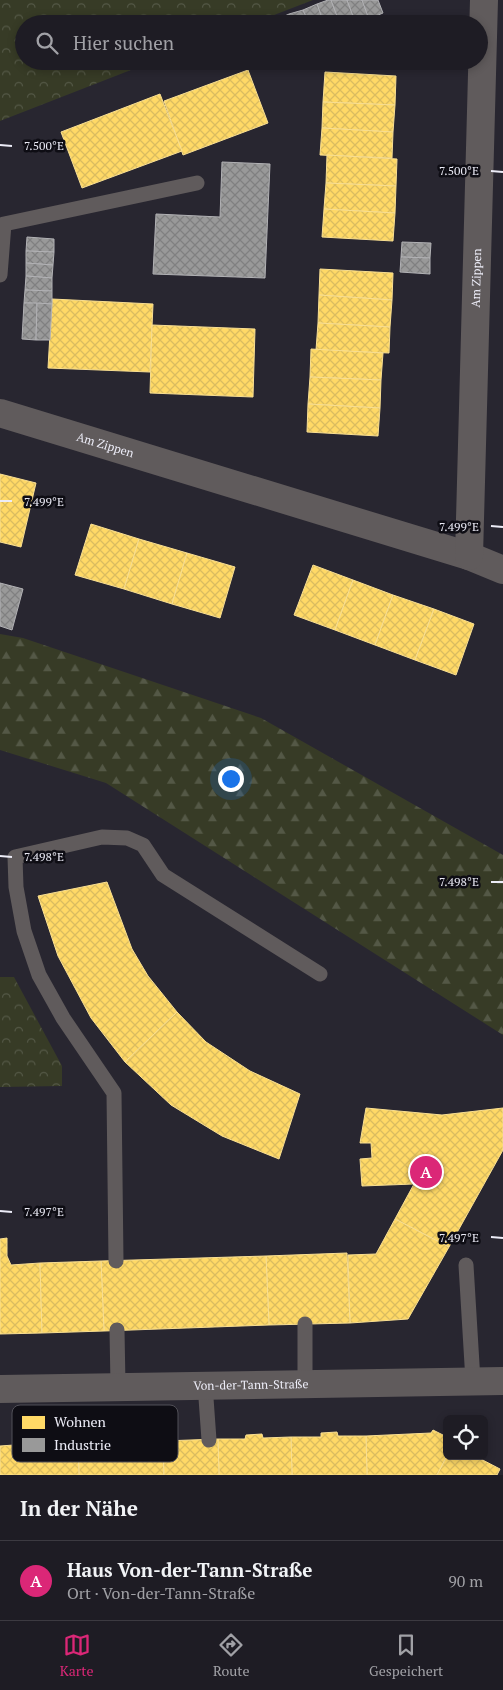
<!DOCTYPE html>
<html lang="de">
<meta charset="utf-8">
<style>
:root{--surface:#1e1c24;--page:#26252c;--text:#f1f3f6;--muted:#a1a1a6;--line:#3c3a41;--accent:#db2777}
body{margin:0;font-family:"PT Serif",serif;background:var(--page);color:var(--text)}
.controls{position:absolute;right:15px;bottom:15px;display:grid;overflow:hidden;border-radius:8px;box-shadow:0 2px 8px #0003}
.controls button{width:45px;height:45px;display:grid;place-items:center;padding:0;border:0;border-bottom:1px solid var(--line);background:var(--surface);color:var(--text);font:25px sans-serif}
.you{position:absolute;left:230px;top:778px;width:18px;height:18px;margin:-12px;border:4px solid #fff;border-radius:50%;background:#1a73e8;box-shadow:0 0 0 8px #1a73e833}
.badge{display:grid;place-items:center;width:32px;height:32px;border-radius:50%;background:var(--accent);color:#fff;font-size:16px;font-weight:700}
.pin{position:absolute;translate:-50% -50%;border:2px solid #fff;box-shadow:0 1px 5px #0006}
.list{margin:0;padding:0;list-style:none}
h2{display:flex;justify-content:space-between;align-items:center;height:65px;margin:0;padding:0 20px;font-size:21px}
h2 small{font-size:16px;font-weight:400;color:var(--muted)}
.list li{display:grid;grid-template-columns:32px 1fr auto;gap:15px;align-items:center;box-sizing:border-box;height:80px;padding:0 20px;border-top:1px solid var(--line)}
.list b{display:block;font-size:19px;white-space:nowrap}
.list p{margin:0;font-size:16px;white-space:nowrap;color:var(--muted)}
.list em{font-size:16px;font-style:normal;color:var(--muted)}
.icon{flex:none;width:28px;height:28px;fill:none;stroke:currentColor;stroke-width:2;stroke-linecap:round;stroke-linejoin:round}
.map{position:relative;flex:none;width:503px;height:1475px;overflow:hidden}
.search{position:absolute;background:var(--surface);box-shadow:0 2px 8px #0003;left:15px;right:15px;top:15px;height:55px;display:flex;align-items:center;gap:12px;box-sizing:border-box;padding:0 18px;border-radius:28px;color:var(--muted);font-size:19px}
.sheet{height:145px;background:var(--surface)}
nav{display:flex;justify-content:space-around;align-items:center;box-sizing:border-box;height:70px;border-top:1px solid var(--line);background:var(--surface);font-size:14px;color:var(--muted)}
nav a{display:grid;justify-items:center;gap:2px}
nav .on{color:var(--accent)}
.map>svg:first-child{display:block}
.forest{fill:url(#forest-firs)}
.park{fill:url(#park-crowns)}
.homes{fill:url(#homes-cross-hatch);stroke:#f9df92}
.industry{fill:url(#industry-cross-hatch);stroke:#b2b2b5}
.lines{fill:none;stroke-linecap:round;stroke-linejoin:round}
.service{stroke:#605b5c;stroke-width:15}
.minor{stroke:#605b5c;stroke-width:28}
.ticks{fill:none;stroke:#ececf7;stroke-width:2}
.labels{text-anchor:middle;stroke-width:5;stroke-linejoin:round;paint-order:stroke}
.street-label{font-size:12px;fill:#ececf7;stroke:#0e0d14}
.key{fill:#0e0d14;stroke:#515058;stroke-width:1}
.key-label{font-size:14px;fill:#ececf7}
.ticks-label{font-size:12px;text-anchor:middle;fill:#ececf7;stroke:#0e0d14;stroke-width:5;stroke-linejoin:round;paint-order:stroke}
</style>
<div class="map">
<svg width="503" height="1475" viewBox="0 0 503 1475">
<defs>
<pattern id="forest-firs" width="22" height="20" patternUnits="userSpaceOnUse" patternTransform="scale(1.25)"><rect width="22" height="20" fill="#373b26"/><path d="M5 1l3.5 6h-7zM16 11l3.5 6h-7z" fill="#545846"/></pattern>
<pattern id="park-crowns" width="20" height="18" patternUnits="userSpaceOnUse" patternTransform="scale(1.25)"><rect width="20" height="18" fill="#373b26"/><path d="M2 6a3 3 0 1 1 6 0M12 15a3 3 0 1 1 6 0" fill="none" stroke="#545846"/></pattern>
<pattern id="homes-cross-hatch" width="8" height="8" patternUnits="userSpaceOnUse" patternTransform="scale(1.25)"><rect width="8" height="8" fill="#ffd966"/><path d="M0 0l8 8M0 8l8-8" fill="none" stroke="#dabc60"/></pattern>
<pattern id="industry-cross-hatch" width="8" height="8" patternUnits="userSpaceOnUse" patternTransform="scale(1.25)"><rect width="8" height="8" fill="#999"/><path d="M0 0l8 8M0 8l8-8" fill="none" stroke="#808081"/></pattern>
</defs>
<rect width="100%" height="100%" fill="#282630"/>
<path class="forest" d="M0,634L23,638L261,718L503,855V1035L106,783L0,750Z"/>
<g class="park">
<path d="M0,0H313L251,24H24V61H154L0,121Z"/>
<path d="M0,977H14L62,1066V1086L0,1087Z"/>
</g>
<g class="homes">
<path d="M248,70L268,123L183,155L164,101Z"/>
<path d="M325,72L396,76L395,105L323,102Z"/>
<path d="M160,94L182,151L82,188L61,132Z"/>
<path d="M323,102L395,105L393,132L322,128Z"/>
<path d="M322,128L393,132L392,158L320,155Z"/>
<path d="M327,155L397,159L396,186L326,183Z"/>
<path d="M326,183L396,186L395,213L324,209Z"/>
<path d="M324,209L395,213L393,241L322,237Z"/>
<path d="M320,269L393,273L392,300L319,295Z"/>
<path d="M319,295L392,300L390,327L318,323Z"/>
<path d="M52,299L153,304L150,372L48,368Z"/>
<path d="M318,323L390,327L389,353L316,350Z"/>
<path d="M152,325L255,329L253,397L150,393Z"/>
<path d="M311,349L383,353L381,380L310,377Z"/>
<path d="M310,377L381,380L380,408L308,404Z"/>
<path d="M308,404L380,408L378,436L307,432Z"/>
<path d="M0,474L36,483L21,547L0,542Z"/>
<path d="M91,524L139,539L124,589L75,575Z"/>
<path d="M139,539L187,553L172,604L124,589Z"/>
<path d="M187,553L235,567L220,618L172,604Z"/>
<path d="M313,565L353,580L335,630L294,615Z"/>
<path d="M353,580L393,595L375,645L335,630Z"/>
<path d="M393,595L434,609L415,660L375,645Z"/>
<path d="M434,609L474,624L456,675L415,660Z"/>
<path d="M107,882L132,949L148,976L177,1012L125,1062L91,1018L58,956L38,896Z"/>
<path d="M177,1012L206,1042L250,1071L300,1094L279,1159L222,1136L171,1105L125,1062Z"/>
<path d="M366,1108L442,1115L503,1108V1150L449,1247L395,1219L414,1184L362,1186L360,1159L372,1158L371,1143H360Z"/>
<path d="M395,1219L449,1247L408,1319L350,1323L348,1255L376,1254Z"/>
<path d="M7,1238V1256L11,1265L40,1263L42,1333L0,1334V1239Z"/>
<path d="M347,1253L350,1323L269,1325L266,1256Z"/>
<path d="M266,1256L269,1325L104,1331L101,1261Z"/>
<path d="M101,1261L104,1331L42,1333L40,1263Z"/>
<path d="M433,1430L447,1437V1456L437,1475H367L366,1436L431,1433Z"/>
<path d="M337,1432L338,1436H366L367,1475H292L291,1437H321V1433Z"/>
<path d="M262,1434L263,1438L291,1437L292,1475H219L218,1439H245L246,1435Z"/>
<path d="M119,1438H142V1442L163,1441L164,1475H79L78,1443L119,1442Z"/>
<path d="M218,1439L219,1475H164L163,1441Z"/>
<path d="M14,1440H38L37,1445L78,1443L79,1475H0V1446L14,1445Z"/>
<path d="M447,1456H475L500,1469L497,1475H437Z"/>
</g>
<g class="industry">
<path d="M328,0H331L340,24H324L317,4Z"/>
<path d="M331,0H347L356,24H340Z"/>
<path d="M347,0H362L369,19L356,24Z"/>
<path d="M362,0H378L383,13L369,19Z"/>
<path d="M317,4L324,24H309L303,10Z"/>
<path d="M303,10L309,24H293L289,14Z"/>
<path d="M289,14L293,24H277L276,20Z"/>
<path d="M222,162L270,164L265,278L153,274L156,214L220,217Z"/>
<path d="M27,237L54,239V252L26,251Z"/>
<path d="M402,242L431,243L430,258L401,257Z"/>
<path d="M26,251L54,252L53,265L26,263Z"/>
<path d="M401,257L430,258V274L400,272Z"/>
<path d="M26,263L53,265L52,278L26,276Z"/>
<path d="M26,276L52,278V291L25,290Z"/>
<path d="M25,290L52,291V304L24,303Z"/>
<path d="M24,303H37L36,340L22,339Z"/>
<path d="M37,303L52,304L50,340H36Z"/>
<path d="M0,583L23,589L12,630L0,626Z"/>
</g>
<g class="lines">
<g class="service">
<path d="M0,275L4,224L197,183"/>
<path d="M116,1261L114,1093L63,1018L39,975L24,931L16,887L15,857L102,837L127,838L143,845L163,875L320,974"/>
<path d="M466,1265L473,1381"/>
<path d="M305,1324V1383"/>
<path d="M117,1330L118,1385"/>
<path d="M205,1384L209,1440"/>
</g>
<g class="minor">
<path id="s1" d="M0,413L469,556L503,570"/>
<path id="s2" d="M469,556L484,0"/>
<path id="s3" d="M0,1389L503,1381"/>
</g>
</g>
<path class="ticks" d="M0,145L12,146M491,171L503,172M0,501H12M491,526L503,527M0,856L12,857M491,882H503M0,1211L12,1212M491,1237L503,1238"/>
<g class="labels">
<g class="street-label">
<text dy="4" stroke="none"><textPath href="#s2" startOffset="278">Am Zippen</textPath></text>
<text dy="4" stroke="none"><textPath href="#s1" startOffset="110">Am Zippen</textPath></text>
<text dy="4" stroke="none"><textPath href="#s3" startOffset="251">Von-der-Tann-Straße</textPath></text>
</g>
</g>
<rect x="12" y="1405" width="166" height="57" rx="8" class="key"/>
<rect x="22" y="1416" width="23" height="13" fill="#ffd966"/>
<rect x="22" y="1438" width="23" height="14" fill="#999"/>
<g class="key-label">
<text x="54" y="1427">Wohnen</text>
<text x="54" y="1450">Industrie</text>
</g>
<g class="ticks-label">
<text x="44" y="150">7.500°E</text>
<text x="459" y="175">7.500°E</text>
<text x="44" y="506">7.499°E</text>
<text x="459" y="531">7.499°E</text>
<text x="44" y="861">7.498°E</text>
<text x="459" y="886">7.498°E</text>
<text x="44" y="1216">7.497°E</text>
<text x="459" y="1242">7.497°E</text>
</g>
</svg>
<div class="controls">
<button><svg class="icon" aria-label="locate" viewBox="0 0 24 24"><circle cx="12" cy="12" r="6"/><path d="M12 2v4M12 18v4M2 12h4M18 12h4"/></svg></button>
</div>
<div class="you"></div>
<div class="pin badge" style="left:426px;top:1172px">A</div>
<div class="search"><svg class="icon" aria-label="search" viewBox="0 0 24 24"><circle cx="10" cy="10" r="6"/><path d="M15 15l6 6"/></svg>Hier suchen</div>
</div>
<section class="sheet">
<h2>In der Nähe<small></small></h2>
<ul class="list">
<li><span class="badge">A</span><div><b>Haus Von-der-Tann-Straße</b><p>Ort · Von-der-Tann-Straße</p></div><em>90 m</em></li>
</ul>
</section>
<nav>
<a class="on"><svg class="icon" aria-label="map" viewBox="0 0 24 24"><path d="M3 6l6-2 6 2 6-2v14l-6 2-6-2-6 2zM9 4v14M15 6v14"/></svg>Karte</a>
<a><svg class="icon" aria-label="directions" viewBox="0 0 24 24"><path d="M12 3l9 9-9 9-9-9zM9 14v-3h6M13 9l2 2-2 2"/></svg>Route</a>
<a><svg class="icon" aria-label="saved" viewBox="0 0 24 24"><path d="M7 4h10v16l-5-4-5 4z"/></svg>Gespeichert</a>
</nav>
